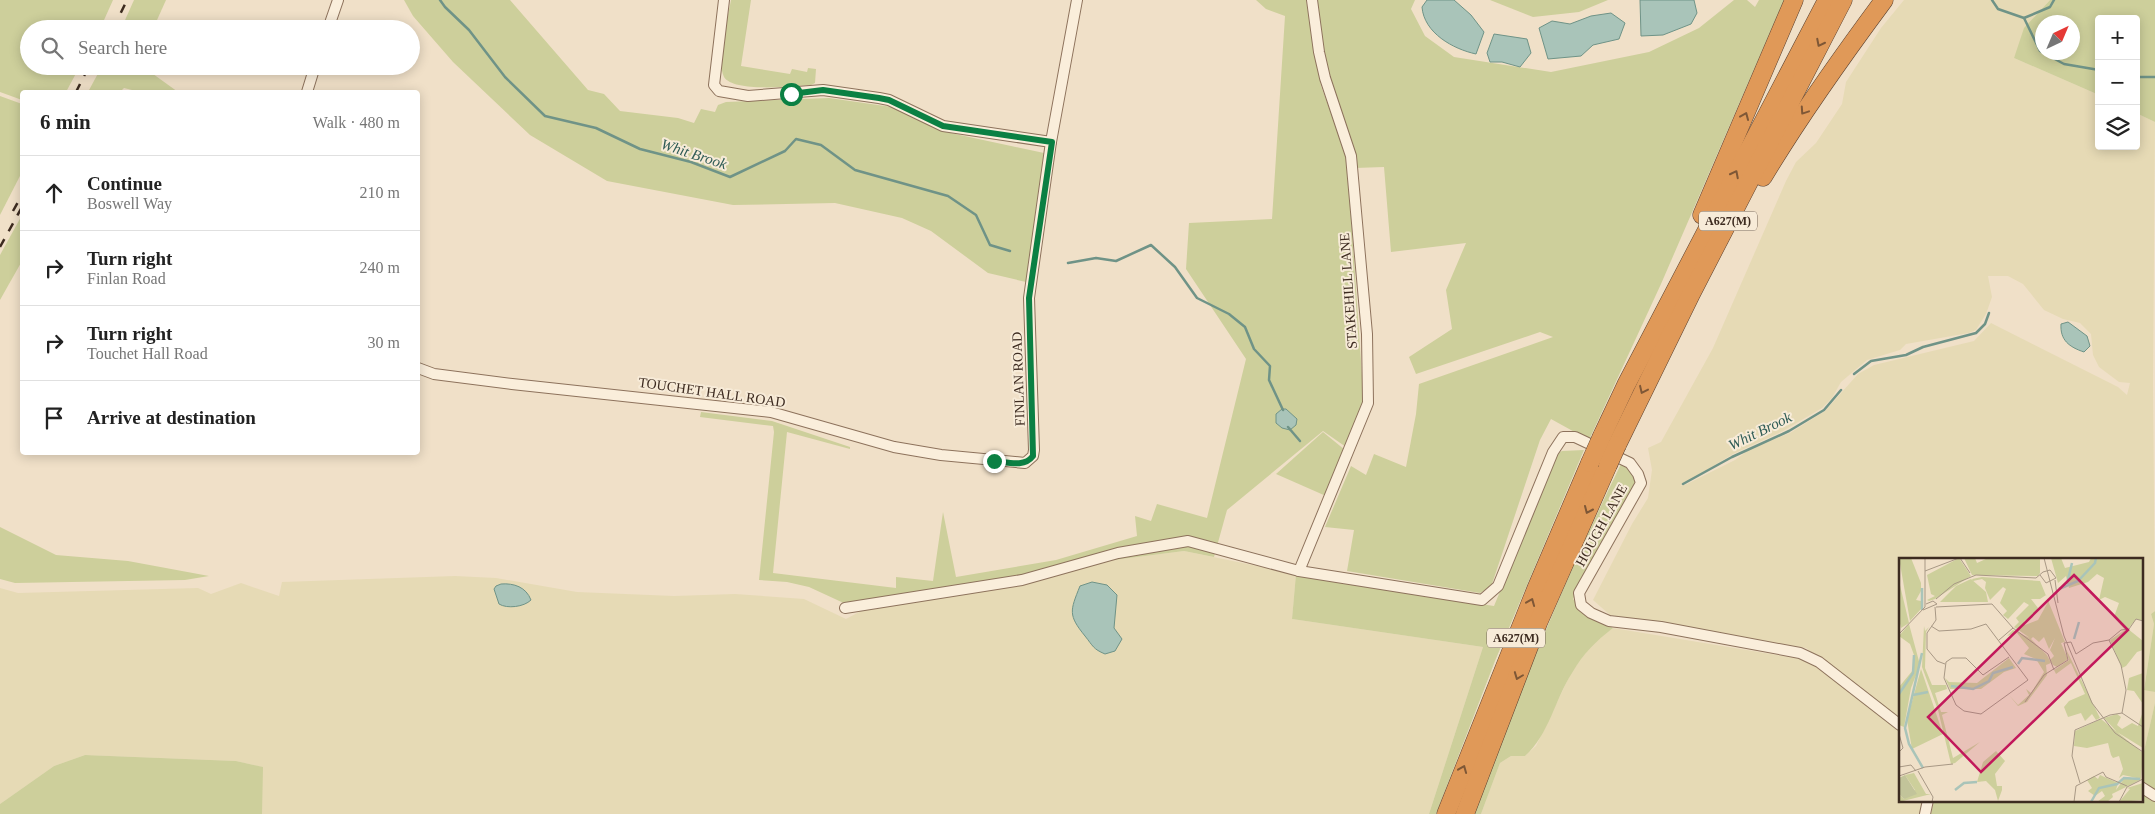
<!DOCTYPE html>
<meta charset="utf-8">
<style>
:root{--surface:#fff;--page:#f2f2f2;--text:#222;--muted:#767676;--line:#e0e0e0}
body{margin:0;font-family:Georgia,serif;background:var(--page);color:var(--text)}
.controls{position:absolute;right:15px;top:15px;display:grid;overflow:hidden;border-radius:5px;box-shadow:0 2px 12px #0003}
.controls button{width:45px;height:45px;display:grid;place-items:center;padding:0;border:0;border-bottom:1px solid var(--line);background:var(--surface);color:var(--text);font:25px sans-serif}
.compass{position:absolute;left:2035px;top:15px;width:45px;height:45px;border-radius:50%;background:var(--surface);box-shadow:0 2px 12px #0003;rotate:44deg}
.stop{position:absolute;width:15px;height:15px;margin:-11px;border:4px solid #0b8043;border-radius:50%;background:#fff}
.stop.end{background:#0b8043;border-color:#fff;box-shadow:0 1px 5px #0008}
.list{margin:0;padding:0;list-style:none}
h2{display:flex;justify-content:space-between;align-items:center;height:65px;margin:0;padding:0 20px;font-size:21px}
h2 small{font-size:16px;font-weight:400;color:var(--muted)}
.list li{display:grid;grid-template-columns:32px 1fr auto;gap:15px;align-items:center;box-sizing:border-box;height:75px;padding:0 20px;border-top:1px solid var(--line)}
.list b{display:block;font-size:19px;white-space:nowrap}
.list p{margin:0;font-size:16px;white-space:nowrap;color:var(--muted)}
.list em{font-size:16px;font-style:normal;color:var(--muted)}
.icon{flex:none;width:28px;height:28px;fill:none;stroke:currentColor;stroke-width:2;stroke-linecap:round;stroke-linejoin:round}
.map{position:relative;flex:none;width:2155px;height:814px;overflow:hidden}
.search{position:absolute;background:var(--surface);box-shadow:0 2px 12px #0003;left:20px;top:20px;width:400px;height:55px;display:flex;align-items:center;gap:12px;box-sizing:border-box;padding:0 18px;border-radius:28px;color:var(--muted);font-size:19px}
.panel{position:absolute;background:var(--surface);box-shadow:0 2px 12px #0003;left:20px;top:90px;width:400px;height:365px;border-radius:5px}
.map>svg:first-child{display:block}
.farmland{fill:#e6dab5;fill-rule:evenodd}
.green{fill:#cdcf9b;fill-rule:evenodd}
.water{fill:#a9c4b9;stroke:#6f9387}
.lines{fill:none;stroke-linecap:round;stroke-linejoin:round}
.stream{stroke:#6f9387;stroke-width:2.5}
.minor-casing{stroke:#8d725c;stroke-width:12}
.motorway-casing{stroke:#5a4030;stroke-width:19}
.minor{stroke:#faeedb;stroke-width:10}
.motorway{stroke:#e09958;stroke-width:18}
.rail{stroke:#3d2b20;stroke-width:2.5;stroke-dasharray:9 9;stroke-linecap:butt}
.motorway-bridge-casing{stroke:#5a4030;stroke-width:19;stroke-linecap:butt}
.motorway-bridge{stroke:#e09958;stroke-width:18}
.oneway{stroke:#7e5736}
.route{stroke:#0b8043;stroke-width:6}
.labels{text-anchor:middle;stroke-width:4;stroke-linejoin:round;paint-order:stroke}
.shield{fill:#f7ebd8;stroke:#756557;stroke-width:1}
.shield-label{font-size:12px;font-weight:bold;fill:#3d2b20}
.street-label{font-size:14px;fill:#3d2b20;stroke:#f7ebd8}
.water-label{font-size:15px;font-style:italic;fill:#2f5c56;stroke:#f7ebd8}
.inset-river{fill:none;stroke:#a9c4b9;stroke-width:2.5}
.inset-road{fill:none;stroke:#a89885;stroke-width:1}
.view{fill:#c2185b;fill-opacity:0.15;stroke:#c2185b;stroke-width:2.5}
.inset-edge{fill:none;stroke:#3d2b20;stroke-width:2.5}
</style>
<div class="map">
<svg width="2155" height="814" viewBox="0 0 2155 814">
<rect width="100%" height="100%" fill="#f0e0c8"/>
<g class="farmland">
<path d="M1904,0H2050L2035,16L2014,58L2099,95V146H2136V113L2155,122L2153,384L2155,611L2151,614L2154,624L2144,689L2155,692V703L2141,764V559H1900V720L1806,648L1610,615L1593,600L1632,524L1648,498L1652,470L1648,448L1661,442L1713,348L1786,181L1796,162L1816,143L1842,104L1846,82L1881,28ZM1988,276H2008L2023,284L2044,310L2063,319L2080,323L2091,334L2093,355L2099,367L2119,382L2130,383L2127,395L2118,387L1991,323L1974,341L1874,365L1858,374L1825,411L1790,433L1750,449L1735,460L1687,484L1680,486L1733,454L1783,431L1822,408L1832,398L1841,382L1867,360L1900,350L1906,344L1969,333L1976,330L1986,314L1992,297Z"/>
<path d="M1184,551L1296,574L1292,619L1483,647L1429,814H262V767L236,761L85,755L54,766L0,804V588L18,593L198,588L211,594L241,583L279,596L282,582L455,576L496,578L577,592L674,596L735,594L804,599L846,619L861,611L1015,586L1106,561Z"/>
<path d="M1613,628L1807,660L1900,730V800H1925L1922,814H1481L1500,763L1511,756H1525L1536,746L1571,673L1592,644Z"/>
</g>
<g class="green">
<path d="M0,0H113L100,29H29V66H80L66,92H22V100L0,92Z"/>
<path d="M134,0H166L153,29H121Z"/>
<path d="M404,0H510L588,90L604,94L620,111L678,118L694,123L701,109L715,112L718,105L726,102L829,98L892,107L946,132L1044,153L1026,282L988,273L931,231L902,218L835,203L733,205L607,181L530,135L453,62L413,16Z"/>
<path d="M731,0H751L741,66L790,74L792,69L807,72L808,68L816,69L815,83L811,85C794,86 734,93 724,77C716,62 728,17 731,0Z"/>
<path d="M1256,0H1306L1321,86L1347,157L1364,405L1346,447L1323,431L1227,510L1214,557L1184,551L1106,561L1015,586L861,611L809,587L787,582L759,580L774,432L773,426L700,417L701,412L772,421L850,447V449L787,432L773,573L896,588V577L933,581L943,512L956,577L1056,560L1137,536L1135,516L1151,521L1157,504L1207,518L1246,359L1186,269L1189,223L1272,219L1285,16L1266,9Z"/>
<path d="M1316,0H1415L1411,9L1425,36L1454,57L1551,72L1649,52L1699,28L1734,0H1747L1755,7L1759,0H1784L1661,284L1589,440L1551,419L1540,440L1491,587L1480,593L1347,571L1354,530L1325,527L1351,466L1366,475L1374,454L1406,467L1416,414L1419,384L1553,337L1540,332L1416,374L1409,357L1452,329L1446,290L1466,243L1391,252L1384,167L1355,168L1326,61Z"/>
<path d="M1490,0H1608L1579,12L1533,17Z"/>
<path d="M2050,0H2155V122L2136,113V19H2099V95L2014,58L2024,28ZM2072,22V52H2042V22Z"/>
<path d="M102,66H142L178,92H140L124,88L120,92H88Z"/>
<path d="M0,96L22,104V172L0,215Z"/>
<path d="M22,215V261L0,300V255Z"/>
<path d="M1323,432L1345,450L1326,496L1276,474Z"/>
<path d="M1584,450L1495,661L1436,814H1429L1483,647L1292,619L1296,574L1335,582L1494,606L1557,454L1562,451Z"/>
<path d="M1621,464L1634,473L1636,486L1584,576L1573,599L1589,616L1613,628C1596,641 1583,654 1572,673C1555,699 1549,735 1525,756H1511L1500,763L1481,814H1472C1518,696 1565,578 1621,464Z"/>
<path d="M0,527L56,555L128,561L209,576L185,580L15,583L0,579Z"/>
<path d="M2155,611V692L2144,690L2154,624L2151,614Z"/>
<path d="M2155,703V792L2141,782V764Z"/>
<path d="M85,755L236,761L263,767L262,814H0V804L54,766Z"/>
<path d="M2141,791L2155,800V814H1931L1934,800H2141Z"/>
</g>
<g class="water">
<path d="M1427,0H1454L1471,15L1484,32L1476,54C1453,49 1424,33 1422,7Z"/>
<path d="M1640,0H1694L1697,13L1691,24L1663,35L1641,36Z"/>
<path d="M1611,13L1625,23L1619,39L1593,45L1581,56L1548,59L1539,28L1552,21L1570,24L1591,16Z"/>
<path d="M1494,34L1527,39L1531,53L1520,67L1502,62H1490L1487,53Z"/>
<path d="M2068,322L2087,336L2090,346L2084,352C2069,347 2060,340 2061,324Z"/>
<path d="M1282,409H1286L1297,419L1296,425L1290,430L1282,428L1276,423V414Z"/>
<path d="M1092,582L1107,585L1117,595L1114,628L1122,639L1115,651L1105,654C1093,649 1093,646 1085,636C1068,615 1070,611 1080,586Z"/>
<path d="M501,584C514,583 526,587 531,600C524,607 507,609 499,604L494,589L496,586Z"/>
</g>
<g class="lines">
<g class="stream">
<path d="M440,0L445,7L469,30L505,77L545,116L596,128L640,149L691,162L730,177L785,151L796,139L821,145L855,170L948,196L976,215L990,245L1010,251"/>
<path d="M1992,0L1998,9L2024,18L2040,51L2064,64L2099,70"/>
<path d="M2024,18L2050,7L2054,0"/>
<path d="M2136,77H2155"/>
<path d="M1068,263L1096,258L1116,261L1151,245L1175,267L1197,298L1229,314L1245,327L1254,349L1270,366L1269,380L1283,410"/>
<path d="M1854,374L1871,361L1906,355L1923,347L1976,333L1985,324L1989,313"/>
<path d="M1288,427L1300,441"/>
<path d="M1683,484L1732,457L1789,431L1824,410L1841,390"/>
</g>
<g class="minor-casing">
<g id="minor">
<path d="M724,0L714,85L719,91L748,96L823,90L879,98L889,100L943,126L1051,142"/>
<path d="M328,29L338,0"/>
<path d="M307,92L315,66"/>
<path d="M418,368L434,374L512,384L771,412L894,447L941,455L1025,463L1033,456L1034,450L1029,298L1051,142L1077,0"/>
<path d="M1299,571L1368,403L1367,334L1351,156L1325,78L1319,52L1312,0"/>
<path d="M845,608L1022,580L1118,553L1188,541L1299,571L1482,600L1498,586L1553,452L1563,437H1575L1630,463L1638,474L1641,483L1579,593L1581,605L1591,613L1609,621L1661,627L1800,653L1819,662L1900,725"/>
<path d="M2141,787L2155,796"/>
<path d="M1925,814L1928,800"/>
</g>
</g>
<g class="motorway-casing">
<g id="motorway">
<path d="M1763,177C1800,115 1841,58 1884,0"/>
<path d="M1702,215L1794,0"/>
<path d="M1602,436L1626,385L1827,0"/>
<path d="M1617,445L1691,294L1843,0"/>
<path d="M1446,814L1536,589L1590,463"/>
<path d="M1465,814L1538,623L1608,465"/>
</g>
</g>
<use href="#minor" class="minor"/>
<use href="#motorway" class="motorway"/>
<g class="rail">
<path d="M113,29L127,0"/>
<path d="M76,92L89,66"/>
<path d="M13,211L22,195"/>
<path d="M0,247L22,207"/>
</g>
<g class="motorway-bridge-casing">
<g id="motorway-bridge">
<path d="M1590,463L1602,436"/>
<path d="M1608,465L1617,445"/>
</g>
</g>
<use href="#motorway-bridge" class="motorway-bridge"/>
</g>
<defs><path id="oneway-chevron" d="M-2-3.5L2.5 0L-2 3.5" fill="none" stroke-width="1.6" stroke-linecap="round" stroke-linejoin="round" transform="scale(1.25)"/></defs>
<g class="oneway">
<use href="#oneway-chevron" transform="translate(1820 43) rotate(117)"/>
<use href="#oneway-chevron" transform="translate(1804 111) rotate(124)"/>
<use href="#oneway-chevron" transform="translate(1745 116) rotate(-67)"/>
<use href="#oneway-chevron" transform="translate(1735 174) rotate(-63)"/>
<use href="#oneway-chevron" transform="translate(1643 390) rotate(115)"/>
<use href="#oneway-chevron" transform="translate(1588 510) rotate(114)"/>
<use href="#oneway-chevron" transform="translate(1531 602) rotate(-68)"/>
<use href="#oneway-chevron" transform="translate(1518 676) rotate(111)"/>
<use href="#oneway-chevron" transform="translate(1463 769) rotate(-68)"/>
</g>
<g class="lines">
<path class="route" d="M791,94L823,90L879,98L889,100L943,126L1052,142L1029,298L1033,456C1024,468 1007,462 994,461"/>
</g>
<g class="labels">
<g class="shield">
<rect x="1699" y="211.5" width="58" height="19" rx="4"/>
<rect x="1487" y="628.5" width="58" height="19" rx="4"/>
</g>
<g class="shield-label">
<text x="1728" y="225">A627(M)</text>
<text x="1516" y="642">A627(M)</text>
</g>
<g class="street-label">
<text transform="translate(1348 291) rotate(-94)" y="5">STAKEHILL LANE</text>
<text transform="translate(1018 379) rotate(-92)" y="5">FINLAN ROAD</text>
<text transform="translate(712 392) rotate(8)" y="5">TOUCHET HALL ROAD</text>
<text transform="translate(1601 525) rotate(-61)" y="5">HOUGH LANE</text>
</g>
<g class="water-label">
<text transform="translate(694 154) rotate(18)" y="5">Whit Brook</text>
<text transform="translate(1760 431) rotate(-26)" y="5">Whit Brook</text>
</g>
</g>
<g transform="translate(1899 558)">
<rect width="244" height="244" fill="#f0e0c8"/>
<path d="M0,0H12L22,25V33L17,42L22,43V51L11,63ZM60,0L72,18L36,41L30,43L28,42L36,38L32,36L28,17ZM65,0H76L78,5L89,0H141V15L139,18L73,17ZM152,0H162L166,10L190,4L192,0H244V63L237,61L229,71L244,83V92L238,94L227,108L223,110L211,82L226,72L215,59L220,45L206,39L200,42L205,20L198,16L189,24L170,30L167,18L159,25ZM83,19L141,23L166,84L162,85L169,101L158,109L154,107L151,102L155,98L151,92L156,80L150,91L145,79L140,84L134,79L132,81L148,97L152,105L147,107L148,117L128,144L119,148L110,137L119,147L130,137L127,131L132,135L145,114L137,101L125,96L130,90L118,75L108,78L114,72L131,80L115,69L120,64L117,60L130,47L125,44L109,61L104,57L108,53L101,45L107,31L104,29L91,42L86,30L87,24L83,21L74,23L73,21ZM147,37L149,44L139,62L126,67L125,63L134,59L139,50L132,41H141ZM72,21L87,34L89,44H41L57,28ZM0,23L10,65L2,70L0,61ZM10,66L21,107L12,130L5,169L0,167V129L14,112L15,97L11,86L0,78ZM25,68L26,73L30,69L27,74L26,110L33,127H47L48,131L36,135L42,154H49L43,157L54,200L81,184L56,205L52,206L39,152L23,109ZM165,87L201,160L197,162L193,156L186,163L182,155L169,159L165,149L170,143L186,136L172,105L157,116L155,112L170,102ZM110,100L117,110L105,114L82,131H51L46,120L50,124L78,125ZM22,111L44,176L13,191L8,162ZM244,115V146L235,133L228,132L230,120ZM244,153V190L218,174L205,160L218,156L222,159L218,167L223,171L233,165L239,168ZM202,161L244,195L242,221L224,217L220,220L224,211L220,198L214,200L212,197L209,185L188,190L175,188L176,173ZM97,193L106,203L96,216L98,228H103V232L99,243L96,232L87,223L78,224L84,204ZM15,215L27,236H32L0,244V236L5,241L16,232L6,217ZM201,217L219,225L217,232L225,221H243L213,236L214,239L208,244H198L206,238L203,233L196,238L189,233L193,230L188,222L195,218L199,221ZM244,225V242L220,244L231,231L228,230Z" fill="#cdcf9b" fill-rule="evenodd"/>
<path d="M6,217L18,236L5,241L0,236V220Z" fill="#c2c49a"/>
<path class="inset-river" d="M168,26L173,5M23,30V52M160,31L179,23L196,5L197,0M175,81L180,64M23,95L6,170L10,186L24,210M119,106L123,100L146,103M52,128L74,131L90,123L94,115L114,109M0,136L14,115L15,97M14,137L29,134M56,232L65,225L78,224M192,244L200,230L218,226L225,220L241,221"/>
<path class="inset-road" d="M61,0L71,15M145,0L165,78L193,145L216,175L244,194M26,13L60,0M156,22L159,45M37,41L55,26L77,17L137,20L144,14L151,12L157,20L147,25L141,17M36,49L37,62L28,75V91L38,103L46,106M37,49L93,46L114,70L149,96L155,112M24,52L38,46L34,43L27,46M32,68L40,73L72,71L87,66L129,122L82,156L65,153L57,147L45,120L47,104L53,100H67L84,117L110,99M0,76L26,49V0M100,82L114,70M210,82L222,107L227,132L223,155M210,82L222,72L230,71L237,61L244,63M126,144L145,117L169,102L165,85L172,84L177,96L194,85L210,82M223,155L244,169M0,176L4,190L0,194M0,209L12,207L17,213M19,213L34,239L33,244M0,218L26,209L54,206M181,225L173,198L176,172L211,157L223,155M175,244L177,228L204,214L207,219L228,228M220,244L228,229L244,221"/>
<path class="view" d="M175,17L229,72L82,214L29,159Z"/>
<rect width="244" height="244" class="inset-edge"/>
</g>
</svg>
<div class="controls">
<button>+</button>
<button>−</button>
<button><svg class="icon" aria-label="layers" viewBox="0 0 24 24"><path d="M12 4l9 5-9 5-9-5zM3 14l9 5 9-5"/></svg></button>
</div>
<svg class="compass" viewBox="-18 -18 36 36"><path d="M0-13l5 13h-10z" fill="#e53935"/><path d="M0 13l5-13h-10z" fill="#767676"/></svg>
<div class="stop" style="left:791px;top:94px"></div>
<div class="stop end" style="left:994px;top:461px"></div>
<div class="search"><svg class="icon" aria-label="search" viewBox="0 0 24 24"><circle cx="10" cy="10" r="6"/><path d="M15 15l6 6"/></svg>Search here</div>
<section class="panel">
<h2>6 min<small>Walk · 480 m</small></h2>
<ul class="list">
<li><svg class="icon" aria-label="ahead" viewBox="0 0 24 24"><path d="M12 20V5M6 11l6-6 6 6"/></svg><div><b>Continue</b><p>Boswell Way</p></div><em>210 m</em></li>
<li><svg class="icon" aria-label="right" viewBox="0 0 24 24"><path d="M7 20v-9h11M14 6l5 5-5 5"/></svg><div><b>Turn right</b><p>Finlan Road</p></div><em>240 m</em></li>
<li><svg class="icon" aria-label="right" viewBox="0 0 24 24"><path d="M7 20v-9h11M14 6l5 5-5 5"/></svg><div><b>Turn right</b><p>Touchet Hall Road</p></div><em>30 m</em></li>
<li><svg class="icon" aria-label="arrive" viewBox="0 0 24 24"><path d="M6 21V4h12l-3 4 3 4H6"/></svg><div><b>Arrive at destination</b></div></li>
</ul>
</section>
</div>
